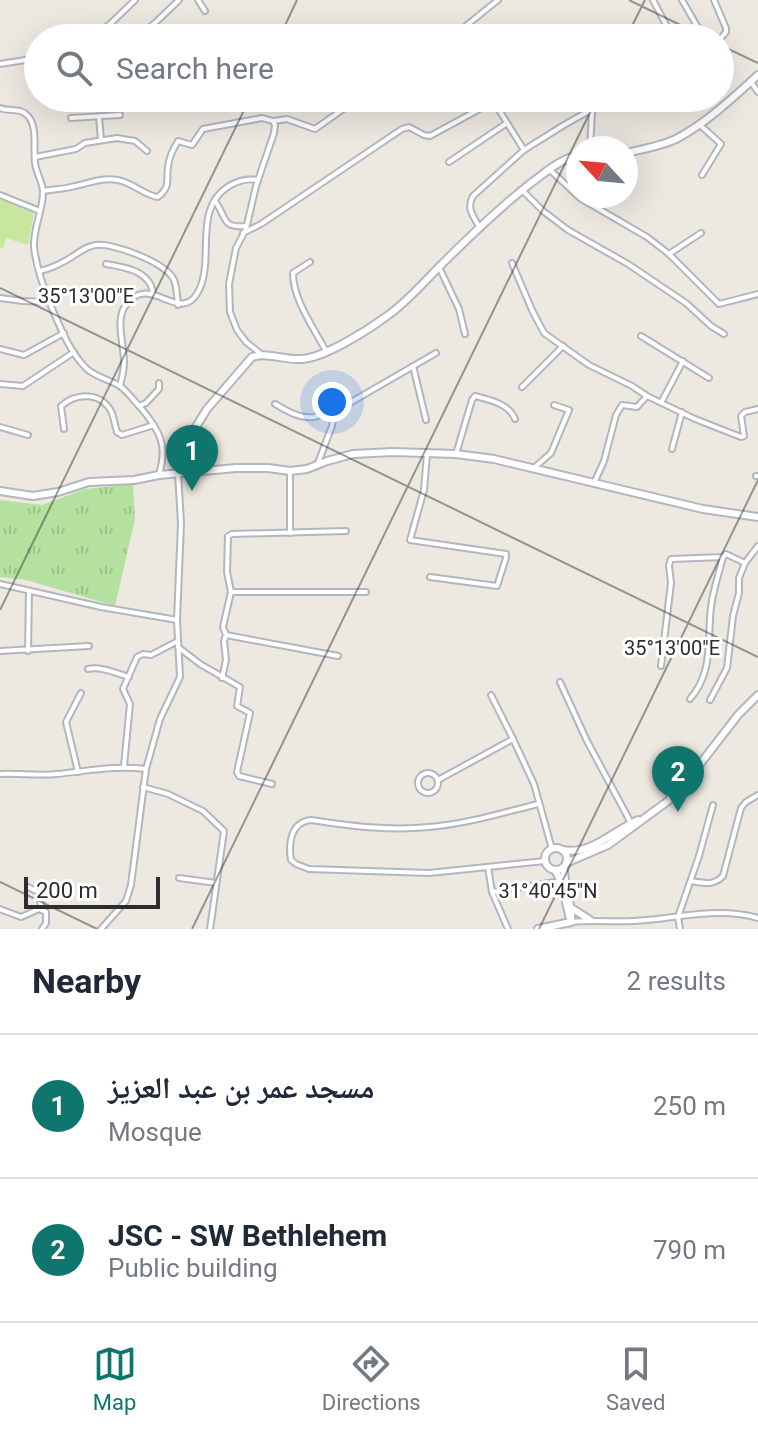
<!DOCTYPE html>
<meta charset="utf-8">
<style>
:root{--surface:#fff;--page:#f6f6f7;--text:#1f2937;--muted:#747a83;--line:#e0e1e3;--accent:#0f766e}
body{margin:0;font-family:Roboto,"Noto Naskh Arabic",sans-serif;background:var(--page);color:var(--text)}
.compass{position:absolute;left:566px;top:136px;width:72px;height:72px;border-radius:50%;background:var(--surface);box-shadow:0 8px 32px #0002;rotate:296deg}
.scale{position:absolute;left:24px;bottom:20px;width:136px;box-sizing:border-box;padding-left:8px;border:4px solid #2d2d2d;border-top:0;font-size:22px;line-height:28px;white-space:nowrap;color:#2d2d2d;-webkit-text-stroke:6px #fff;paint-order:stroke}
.you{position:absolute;left:332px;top:402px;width:28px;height:28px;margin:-20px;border:6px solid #fff;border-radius:50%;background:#1a73e8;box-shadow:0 0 0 12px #1a73e833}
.badge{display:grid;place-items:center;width:52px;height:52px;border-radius:50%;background:var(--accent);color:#fff;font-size:26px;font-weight:700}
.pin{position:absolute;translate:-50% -66px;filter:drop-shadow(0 2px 4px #0008)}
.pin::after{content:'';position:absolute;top:42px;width:28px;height:24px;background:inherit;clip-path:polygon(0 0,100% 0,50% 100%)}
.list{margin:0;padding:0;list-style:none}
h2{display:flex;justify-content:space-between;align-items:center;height:104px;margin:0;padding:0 32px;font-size:34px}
h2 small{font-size:26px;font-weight:400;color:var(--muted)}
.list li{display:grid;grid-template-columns:52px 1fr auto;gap:24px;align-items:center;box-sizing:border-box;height:144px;padding:0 32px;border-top:2px solid var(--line)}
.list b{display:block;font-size:30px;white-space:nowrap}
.list p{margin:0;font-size:26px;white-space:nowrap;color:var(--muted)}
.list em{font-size:26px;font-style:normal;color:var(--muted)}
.icon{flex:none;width:44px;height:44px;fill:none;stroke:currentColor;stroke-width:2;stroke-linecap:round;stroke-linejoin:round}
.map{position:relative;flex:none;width:758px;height:929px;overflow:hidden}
.search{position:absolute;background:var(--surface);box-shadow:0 8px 32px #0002;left:24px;right:24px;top:24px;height:88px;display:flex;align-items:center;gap:20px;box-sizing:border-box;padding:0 28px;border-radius:44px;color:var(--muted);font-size:30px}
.sheet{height:392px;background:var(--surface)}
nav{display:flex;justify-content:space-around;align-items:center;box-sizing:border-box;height:112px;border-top:2px solid var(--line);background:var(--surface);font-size:22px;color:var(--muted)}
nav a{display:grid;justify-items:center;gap:4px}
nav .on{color:var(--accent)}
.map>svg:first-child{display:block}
.grass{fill:url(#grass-tufts)}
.pitch{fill:#c6e79d}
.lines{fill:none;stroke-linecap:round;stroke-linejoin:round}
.street-casing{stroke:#b4b6bf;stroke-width:8}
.secondary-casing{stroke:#b4b6bf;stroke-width:10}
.street{stroke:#fff;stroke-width:4}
.secondary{stroke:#fff;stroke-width:6}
.ticks{fill:none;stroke:#2d2d2d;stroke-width:2;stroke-opacity:0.45}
.ticks-label{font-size:20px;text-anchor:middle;fill:#2d2d2d;stroke:#fff;stroke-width:6;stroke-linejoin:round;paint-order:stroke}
</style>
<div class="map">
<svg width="758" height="929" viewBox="0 0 758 929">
<defs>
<pattern id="grass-tufts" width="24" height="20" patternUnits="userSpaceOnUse" patternTransform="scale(2)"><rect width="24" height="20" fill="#b5e1a0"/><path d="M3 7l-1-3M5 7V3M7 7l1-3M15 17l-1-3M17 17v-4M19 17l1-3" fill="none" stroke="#9cc18a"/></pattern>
</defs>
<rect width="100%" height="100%" fill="#ede8e0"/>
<path class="grass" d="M133,484L135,519L115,606L26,580L0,577V500L42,505L85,489Z"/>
<path class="pitch" d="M0,198L34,213L28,245L6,238L3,249L0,247Z"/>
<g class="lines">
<g class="street-casing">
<g id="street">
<path d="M198,0L205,11"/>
<path d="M653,0L673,38"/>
<path d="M682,0L704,38"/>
<path d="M714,0L726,28V32L720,39"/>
<path d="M109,25L120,38"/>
<path d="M90,38L109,25L135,0"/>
<path d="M136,38L156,22L179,0"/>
<path d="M397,38L401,30"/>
<path d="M451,38L498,0"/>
<path d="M655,38L669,30"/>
<path d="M0,64L38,58"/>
<path d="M751,82L758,92"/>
<path d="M494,102L524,150"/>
<path d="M0,108C10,112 20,107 28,116C38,127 33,149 35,163C36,173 43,182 43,192C43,211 33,228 34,247C36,266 44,289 51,306C60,327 70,353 87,369C96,377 110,380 120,386C128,392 134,401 141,408C160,431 168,445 159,474"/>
<path d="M99,117L101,140"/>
<path d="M71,118L120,115"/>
<path d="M273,121L287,119L315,129L359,98"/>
<path d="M699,124L721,144L702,175"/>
<path d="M590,148L592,112L599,98"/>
<path d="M35,157L76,149L85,143L117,138L135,141L147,151"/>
<path d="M449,162L507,123"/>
<path d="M549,169L580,198L647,237L669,254L719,304L758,294"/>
<path d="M522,190L543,211L568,230L628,264L686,303L711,326L724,334"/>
<path d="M43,191C54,189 65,189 75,186C90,183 102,177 118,180C133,183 144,195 158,197C171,186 166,181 168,167C169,157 173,149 178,141L192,145L203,129L262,118L273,121L275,125L274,133L256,186L246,229L236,248L229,284L230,312L237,330L246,342L261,354"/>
<path d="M0,195L40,211"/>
<path d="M215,201C228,219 221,228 246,226"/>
<path d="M480,228C473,216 466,208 473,196L524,150L564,125L587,112H592"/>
<path d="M243,233L261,224L402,129L409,127L424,135L430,136L500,98"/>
<path d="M669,254L701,233"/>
<path d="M310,262L293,273C293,300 314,328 326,351"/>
<path d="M512,263L532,310L544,333L589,365L632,386L647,396L695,419L741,437L744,436L741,416L745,412L758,409"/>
<path d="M106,264C125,267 150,271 153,293"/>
<path d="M439,267L459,309L465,334"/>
<path d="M40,271C48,269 56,266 63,262C74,257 84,246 96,245C114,243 167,263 174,280C177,287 177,297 178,305"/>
<path d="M0,298L23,301L49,302"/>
<path d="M641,336L709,378"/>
<path d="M0,349L24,355L64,333"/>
<path d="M413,366L426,420"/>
<path d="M0,384L23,386L74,352"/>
<path d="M120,386C122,378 124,371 124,362C124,346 116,322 124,308C149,267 181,331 200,288C214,255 193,208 229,186C239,180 247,178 258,180"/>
<path d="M522,387L563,346"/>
<path d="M662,401L683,361"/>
<path d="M275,404C287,411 300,419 314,417C322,415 326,412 334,412L436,353"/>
<path d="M139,406L146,403L159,389V383"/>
<path d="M0,427L28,435"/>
<path d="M64,429L61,406C77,392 102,392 112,413C114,419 115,426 117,432L122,435L154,425"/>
<path d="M672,449L682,412"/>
<path d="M427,454L424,490L410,540L506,554V558L497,586L430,577"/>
<path d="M456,454L472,400L475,396C491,400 509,404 515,419"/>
<path d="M318,463L332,426L334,412"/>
<path d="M534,468L551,453L569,410L554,405"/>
<path d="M290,471V533"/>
<path d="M756,476H758"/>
<path d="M594,483L604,461L616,415L622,405L637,407L647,396"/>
<path d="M0,584L101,607L177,620"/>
<path d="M231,592H366"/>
<path d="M226,635L338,656"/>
<path d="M178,647L200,664L240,687L237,706L250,713L237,772L239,776L272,784"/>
<path d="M0,651L89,646"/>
<path d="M28,651L29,591"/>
<path d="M661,666L671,583L669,565L671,559L723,557L726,554L745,563"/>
<path d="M88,669C100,666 116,673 129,677"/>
<path d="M222,678L226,660L224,641L226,635L223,627L231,592L227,572L228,536L232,534L346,531"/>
<path d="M560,682L587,741L631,823"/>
<path d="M491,695L513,739L534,784L552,849"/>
<path d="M690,699C714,672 707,639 711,607C713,590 719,573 723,557"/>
<path d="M710,700L727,668L733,616L739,593V578L745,563L758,546"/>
<path d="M124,766L130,704L123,689L137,657L143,654L151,655L178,641"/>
<path d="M78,772L66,722L81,693"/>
<circle cx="428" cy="783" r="10"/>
<path d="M0,774C19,773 40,776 57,774C88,771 115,765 146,769"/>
<path d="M438,780L513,739"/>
<path d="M143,787L168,794L203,811L224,831L210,929"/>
<path d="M538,804C502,813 466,824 429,827C389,831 350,826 311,820C291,822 288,843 291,860L296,864L309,869L429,873L545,861"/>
<path d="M488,867L492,892L508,929"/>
<path d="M179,878L216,883"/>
<path d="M691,881C703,883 714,886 723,876L741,808L746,802L758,795"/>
<path d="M28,887L38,892L42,910"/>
<path d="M492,892L561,881"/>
<path d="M0,909L21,917L39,909L46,912V923L42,929"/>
<path d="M571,922C592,920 613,922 634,921C674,919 718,906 758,918"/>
<path d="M101,929L126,901L131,885L146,769L160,719L180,677L177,620L181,523L178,473"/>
<path d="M680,929L678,917L699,856L713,805"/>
</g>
</g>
<g class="secondary-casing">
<g id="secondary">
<path d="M626,153C643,149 661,146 676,139C706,123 733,98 758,75"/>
<path d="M178,473L186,443L207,409L252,357C269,352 283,360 300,359C323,359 368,330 387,316C407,302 423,283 440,266C469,237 499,208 531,183C546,172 559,160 578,155"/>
<path d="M0,491L33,496L58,492L89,482L134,480L159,475L236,468H268L290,471L307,469L327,461L353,454L393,452L456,454L494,459L703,509L758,517"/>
<circle cx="556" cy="859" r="11"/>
<path d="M562,850C591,856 614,830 638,820"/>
<path d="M566,863L608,845L668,801L687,781L738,715L758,695"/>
<path d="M564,867C563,886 573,903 571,922"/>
<path d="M555,870L561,881L570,919"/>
<path d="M573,909L590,920"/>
<path d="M538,929L571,922"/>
</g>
</g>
<use href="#street" class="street"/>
<use href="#secondary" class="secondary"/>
</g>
<path class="ticks" d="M629,0L707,38M279,38L297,0M626,38L645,0M720,45L758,63M0,288L758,657M0,610L250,98M0,882L97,929M192,929L597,98M539,929L758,480"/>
<g class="ticks-label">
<text x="86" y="303">35°13'00"E</text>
<text x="672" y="655">35°13'00"E</text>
<text x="548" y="898">31°40'45"N</text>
</g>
</svg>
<svg class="compass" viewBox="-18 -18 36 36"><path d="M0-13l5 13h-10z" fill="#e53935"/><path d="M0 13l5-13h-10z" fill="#747a83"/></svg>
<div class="scale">200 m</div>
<div class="you"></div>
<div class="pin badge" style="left:192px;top:491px">1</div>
<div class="pin badge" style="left:678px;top:812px">2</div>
<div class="search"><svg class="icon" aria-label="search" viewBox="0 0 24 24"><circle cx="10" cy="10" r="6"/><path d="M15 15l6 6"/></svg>Search here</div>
</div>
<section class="sheet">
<h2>Nearby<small>2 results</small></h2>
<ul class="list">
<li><span class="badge">1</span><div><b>مسجد عمر بن عبد العزيز</b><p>Mosque</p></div><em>250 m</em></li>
<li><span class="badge">2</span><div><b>JSC - SW Bethlehem</b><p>Public building</p></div><em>790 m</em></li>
</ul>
</section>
<nav>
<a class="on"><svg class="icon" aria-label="map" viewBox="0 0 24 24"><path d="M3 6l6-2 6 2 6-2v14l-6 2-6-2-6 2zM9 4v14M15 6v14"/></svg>Map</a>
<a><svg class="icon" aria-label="directions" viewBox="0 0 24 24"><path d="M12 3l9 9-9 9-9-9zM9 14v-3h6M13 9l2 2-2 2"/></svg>Directions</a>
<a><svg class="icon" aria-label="saved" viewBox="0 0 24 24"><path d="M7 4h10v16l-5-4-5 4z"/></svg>Saved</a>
</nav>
